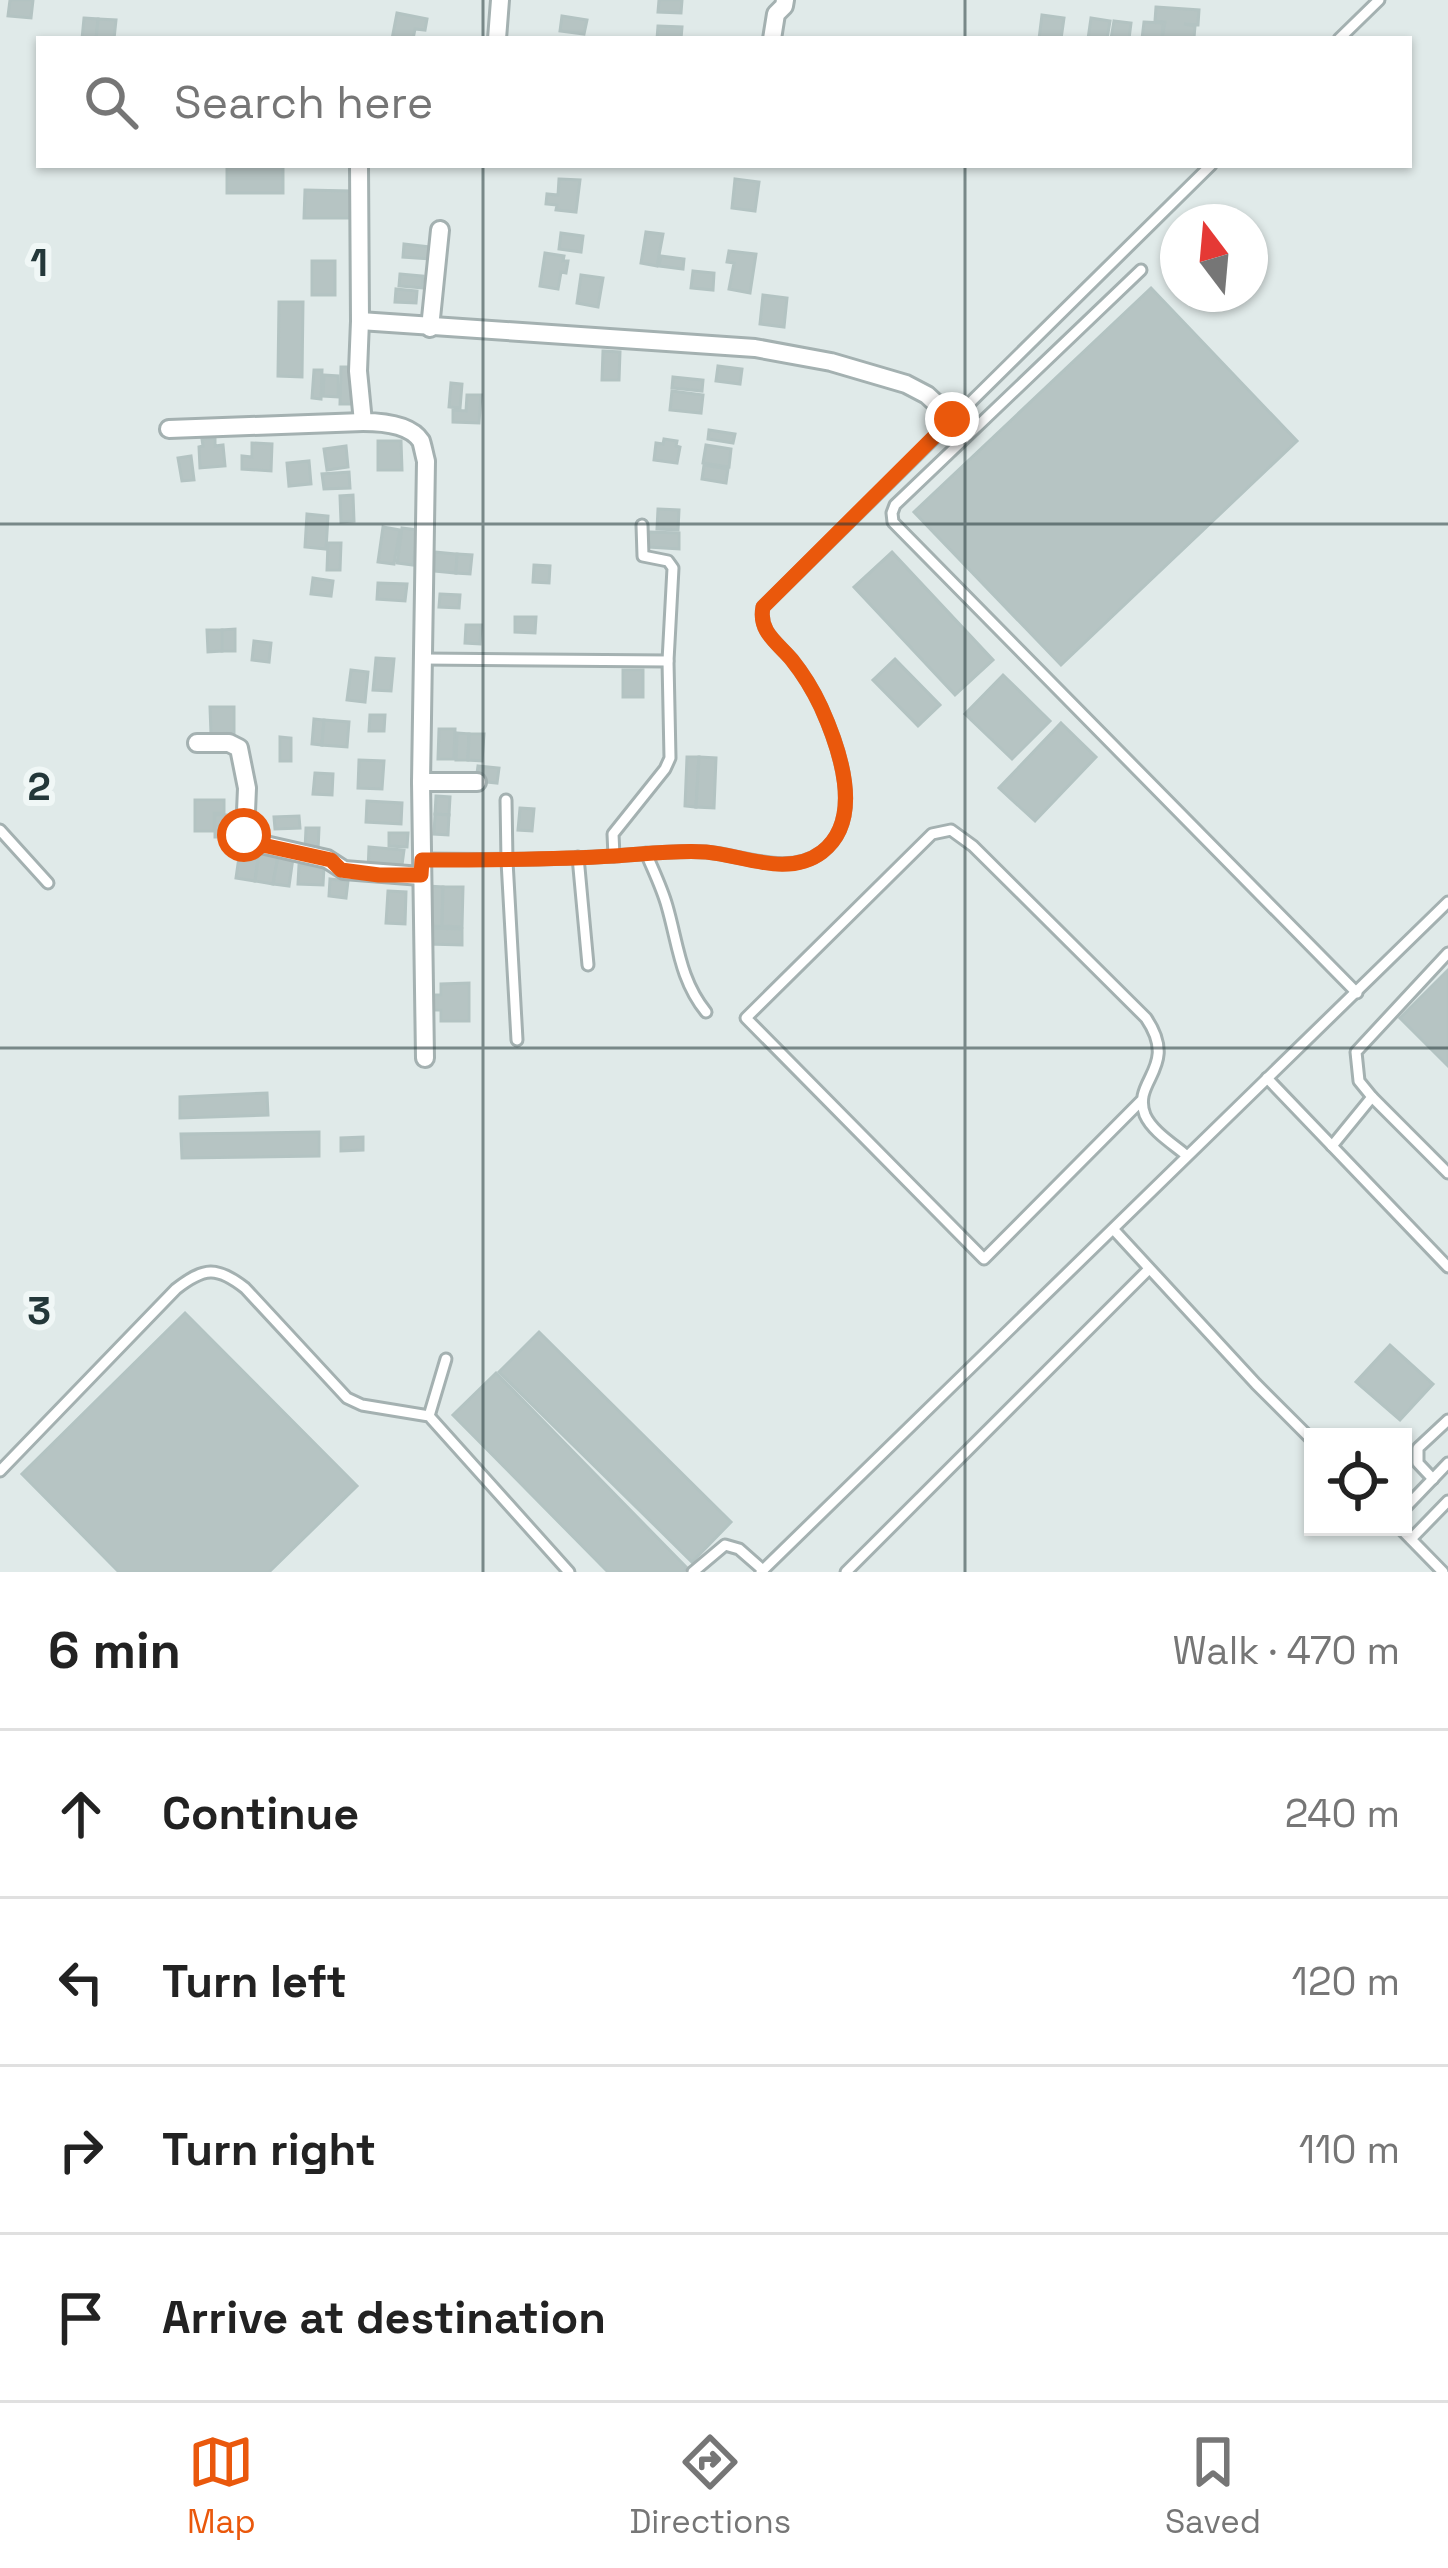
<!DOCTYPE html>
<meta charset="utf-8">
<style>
:root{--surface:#fff;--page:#f6f6f6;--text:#222;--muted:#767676;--line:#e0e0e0;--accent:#ea580c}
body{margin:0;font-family:"Space Grotesk",sans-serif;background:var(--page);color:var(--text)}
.controls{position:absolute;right:36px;bottom:36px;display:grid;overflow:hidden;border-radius:0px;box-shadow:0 3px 9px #0004}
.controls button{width:108px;height:108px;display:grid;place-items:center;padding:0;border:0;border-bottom:3px solid var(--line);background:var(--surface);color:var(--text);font:60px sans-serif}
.compass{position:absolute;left:1160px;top:204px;width:108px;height:108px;border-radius:50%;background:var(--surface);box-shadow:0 3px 9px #0004;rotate:344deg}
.stop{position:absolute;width:36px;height:36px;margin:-27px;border:9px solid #ea580c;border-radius:50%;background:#fff}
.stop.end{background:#ea580c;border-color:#fff;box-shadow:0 3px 12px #0008}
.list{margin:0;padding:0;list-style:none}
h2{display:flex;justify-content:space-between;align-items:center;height:156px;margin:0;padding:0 48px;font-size:51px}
h2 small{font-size:39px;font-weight:400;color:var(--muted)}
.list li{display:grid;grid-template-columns:78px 1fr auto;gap:36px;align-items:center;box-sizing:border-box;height:168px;padding:0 48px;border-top:3px solid var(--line)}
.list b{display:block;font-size:45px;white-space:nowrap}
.list em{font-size:39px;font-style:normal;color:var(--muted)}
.icon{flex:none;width:66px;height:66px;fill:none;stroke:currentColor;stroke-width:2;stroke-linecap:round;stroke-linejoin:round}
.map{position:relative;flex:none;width:1448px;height:1572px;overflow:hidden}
.search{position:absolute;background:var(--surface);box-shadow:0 3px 9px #0004;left:36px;right:36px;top:36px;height:132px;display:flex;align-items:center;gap:30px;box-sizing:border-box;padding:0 42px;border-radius:0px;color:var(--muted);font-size:45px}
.sheet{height:828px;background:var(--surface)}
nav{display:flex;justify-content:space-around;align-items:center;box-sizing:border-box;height:168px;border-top:3px solid var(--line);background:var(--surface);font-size:33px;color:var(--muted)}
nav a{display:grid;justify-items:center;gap:6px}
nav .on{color:var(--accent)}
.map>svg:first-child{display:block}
.building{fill:#b6c4c3;stroke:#b3c3c2;stroke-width:3}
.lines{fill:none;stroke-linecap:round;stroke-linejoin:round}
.lane-casing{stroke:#a4b1b1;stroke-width:15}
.street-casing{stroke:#a4b1b1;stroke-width:22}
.lane{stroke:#fff;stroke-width:9}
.street{stroke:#fff;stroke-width:16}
.route{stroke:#ea580c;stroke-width:15}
.grid{fill:none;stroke:#233739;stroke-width:3;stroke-opacity:0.55}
.grid-label{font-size:39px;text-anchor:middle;font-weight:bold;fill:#233739;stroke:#f0f7f6;stroke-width:12;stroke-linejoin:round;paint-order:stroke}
</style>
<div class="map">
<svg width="1448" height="1572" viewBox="0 0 1448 1572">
<rect width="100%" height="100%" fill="#e0eae9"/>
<g class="building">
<path d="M10,0H33L31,18L8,16Z"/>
<path d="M659,0H682L681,13L658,12Z"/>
<path d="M1156,7L1199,10L1198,25L1184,24L1195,26L1194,38L1162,39L1165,22L1155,21Z"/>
<path d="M397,13L427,19L425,30L415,29L413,39H392Z"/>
<path d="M1042,15L1064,18L1061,39H1039Z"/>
<path d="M562,16L587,20L584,34L560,31Z"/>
<path d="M84,18L98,19L96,39H82Z"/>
<path d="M1091,18L1110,21L1107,39H1088Z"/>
<path d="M98,19L116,20L114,39H96Z"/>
<path d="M1114,21L1131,23L1129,39H1111Z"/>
<path d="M1144,22L1163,23L1162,39H1142Z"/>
<path d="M658,26L682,27L681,39H657Z"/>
<rect x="227" y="165" width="56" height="28"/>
<path d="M559,179L580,180L576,212L556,210L557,205L546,204L547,194L558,195Z"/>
<path d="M735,179L759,182L755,211L732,208Z"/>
<path d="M305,190L351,191L350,218H304Z"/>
<path d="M646,232L663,234L657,266L641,263Z"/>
<path d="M561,233L583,236L581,252L559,249Z"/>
<path d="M404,244L431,247L430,259L403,257Z"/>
<path d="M729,251L756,254L750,293L729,289L734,263L727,262Z"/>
<path d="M545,253L564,256L563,261H568L566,273L561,272L558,289L540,286Z"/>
<path d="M661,256L684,259L683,269L659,266Z"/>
<rect x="312" y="261" width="23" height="34"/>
<path d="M693,271L714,273L713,290L691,288Z"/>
<path d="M400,274L423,276L422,288L399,286Z"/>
<path d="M581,275L603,278L598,307L577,303Z"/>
<path d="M1151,288L1297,441L1061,665L914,512Z"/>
<path d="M396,289L417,291L416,303L395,302Z"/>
<path d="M763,295L787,298L784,327L760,324Z"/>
<path d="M279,302H303L302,377L278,376Z"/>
<path d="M603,351L620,352L619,380H602Z"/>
<path d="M718,366L742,369L740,384L716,381Z"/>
<path d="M341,367H353L352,404H340Z"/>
<path d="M314,370H322L321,399L312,398Z"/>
<path d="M324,375L338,376V397L323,396Z"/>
<path d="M673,377L703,380L702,391L672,388Z"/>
<path d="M451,383L462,384L460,408L449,407Z"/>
<path d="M672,391L703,395L701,413L670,410Z"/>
<path d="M467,395H481L479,423L453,422V410L466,411Z"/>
<path d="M709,430L735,434L733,443L708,439Z"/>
<path d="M215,438V446L223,445L225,466L200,468L199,447L203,446L202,439Z"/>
<path d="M664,439L677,441L676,446L680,447L677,463L654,460L656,443L663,444Z"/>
<path d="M378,441H401L402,470H378Z"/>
<path d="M252,443L272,444L271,471L242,469V456L252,457Z"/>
<path d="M706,445L731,449L729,467L703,463Z"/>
<path d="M346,446L348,467L327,470L324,449Z"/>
<path d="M191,456L194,480L182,481L178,458Z"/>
<path d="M309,461L311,484L289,486L287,463Z"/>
<path d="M704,465L728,469L726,483L702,479Z"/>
<path d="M349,472L350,488L324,489L322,474Z"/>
<path d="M353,495L354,521L341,522L340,496Z"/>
<path d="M658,509L679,510L678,530L657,529Z"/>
<path d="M307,514L328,516L326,549L305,547Z"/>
<path d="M383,527L400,530L394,564L378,562Z"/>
<path d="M402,528L418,530L413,565L397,563Z"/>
<path d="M649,532L679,533V549L649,547Z"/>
<path d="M328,543H341L340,570H327Z"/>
<path d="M435,552L457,554L456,573L433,571Z"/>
<path d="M892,552L993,660L955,695L854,587Z"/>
<path d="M457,554L472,555L470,574L456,573Z"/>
<path d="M534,565L550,566L549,583L533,582Z"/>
<path d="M313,578L333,581L331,596L311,594Z"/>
<path d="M378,583L407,584L405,601L377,599Z"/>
<path d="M440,594L460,595L459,608L439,607Z"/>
<path d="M515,617H536L535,633L515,632Z"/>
<path d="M466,625H481L480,644L465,643Z"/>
<path d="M235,629V651H222V630Z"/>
<path d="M207,630H222V651L208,652Z"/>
<path d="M254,641L271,643L269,662L252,660Z"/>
<path d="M376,658L394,659L391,691L373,690Z"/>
<path d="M895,659L940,705L918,726L873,680Z"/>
<path d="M351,670L368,672L365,702L347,700Z"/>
<rect x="623" y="670" width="20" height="27"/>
<path d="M1003,675L1050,721L1012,759L965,714Z"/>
<path d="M210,707H234V733L211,734Z"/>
<path d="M370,715H385L384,731H369Z"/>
<path d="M314,719L324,720L322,745L312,744Z"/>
<path d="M324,720L349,722L347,747L322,745Z"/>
<path d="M1061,723L1096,757L1035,821L999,788Z"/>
<path d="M439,729H455L454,759H438Z"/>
<path d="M457,733L469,734L468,760H456Z"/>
<path d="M469,734H484L482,761L468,760Z"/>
<path d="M280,737L291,738V761H280Z"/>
<path d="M687,757H699L696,807L685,806Z"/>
<path d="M699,757L716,758L714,808L696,807Z"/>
<path d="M359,760L384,761L382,789L358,788Z"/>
<path d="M478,766L499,768L497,783L476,781Z"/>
<path d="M315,773L333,774L332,795L313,794Z"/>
<path d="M436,796L450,797L449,815L435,814Z"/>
<path d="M195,800H224V813H214V831H195Z"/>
<path d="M367,801L402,803L401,824L366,822Z"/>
<path d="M520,808L534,809L532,831L518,830Z"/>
<path d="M435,814L449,815L448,835L434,834Z"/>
<rect x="215" y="815" width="14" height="22"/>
<path d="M299,816L300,828L275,829L274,817Z"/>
<path d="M306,828H319L318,851L305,850Z"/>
<path d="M389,833H408L407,847L389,846Z"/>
<path d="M369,847L404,850L402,865L387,864L386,872L368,871Z"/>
<path d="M240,850L259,853L255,881L236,878Z"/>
<path d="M259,853L278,856L273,884L255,881Z"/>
<path d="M278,856L293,858L289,886L273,884Z"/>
<path d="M299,865L324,867L323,885L298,884Z"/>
<path d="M330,879L348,881L346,898L329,896Z"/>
<path d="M426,886L443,887L442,926H425Z"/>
<path d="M443,887H463L462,927L442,926Z"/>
<path d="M388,891L406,892L405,924L386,923Z"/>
<path d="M428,928L462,929V945L428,944Z"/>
<path d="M1448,970V1066L1400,1018Z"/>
<path d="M469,983V1021H441V1010H433V995H441V984Z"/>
<path d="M267,1093L268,1115L180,1118V1097Z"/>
<path d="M319,1132V1156L182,1158L181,1134Z"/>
<path d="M363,1137V1150L341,1151V1138Z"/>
<path d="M185,1313L357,1486L269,1572H119L22,1474Z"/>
<path d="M539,1332L731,1522L692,1562L499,1372Z"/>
<path d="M1390,1345L1433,1384L1400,1420L1356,1382Z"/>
<path d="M496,1373L687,1568L683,1572H608L453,1415Z"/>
</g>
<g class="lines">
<g class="lane-casing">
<g id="lane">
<path d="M1339,39L1379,0"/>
<path d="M1141,270L895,505L892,513L893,522L1357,993"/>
<path d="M423,659L668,661"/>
<path d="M506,800L507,861L517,1040"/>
<path d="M0,830L48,883"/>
<path d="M646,853C653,870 662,888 667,906C678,944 680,980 706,1012"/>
<path d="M614,856L613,834L665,769L670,758L668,661L673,568L668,561L643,556L642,525"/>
<path d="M578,857L588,965"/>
<path d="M422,859C486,860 550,860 614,856C645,854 676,850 706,852C743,855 788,877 822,852C865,819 839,747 821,707C813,690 804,675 792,660C778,643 758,632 763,607L1211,165"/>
<path d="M1267,1078L1448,1267"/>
<path d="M1372,1097L1448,1173"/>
<path d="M1142,1100L984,1259L746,1018L932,834L951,830L973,846L1146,1018C1180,1068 1131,1080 1145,1115C1152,1131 1173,1144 1186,1155"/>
<path d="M1332,1146L1372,1097L1359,1081L1356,1052L1448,953"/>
<path d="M1114,1230L1256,1384L1313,1441"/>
<path d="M429,1416L446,1359"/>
<path d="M0,1471L176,1289C204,1267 217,1266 245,1288L347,1398L362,1405L429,1416L569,1572"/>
<path d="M1433,1479L1418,1463V1448L1448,1420"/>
<path d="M1403,1510L1448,1463"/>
<path d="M1399,1527L1443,1572"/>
<path d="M1411,1539L1448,1501"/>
<path d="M693,1572L725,1545L739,1549L763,1570"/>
<path d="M761,1572L1448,902"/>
<path d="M846,1572L1149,1269"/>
</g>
</g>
<g class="street-casing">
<g id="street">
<path d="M497,39L500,0"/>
<path d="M772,39L776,14L784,6L785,0"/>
<path d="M359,165L360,321L358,371L363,422C380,422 410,424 421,441C422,443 425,458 426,461L421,782L425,1058"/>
<path d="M360,321L755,348L831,362L906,384L927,395L953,419"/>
<path d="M430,328L440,230"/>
<path d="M169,429L363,422"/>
<path d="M197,743H229L239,748L247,788L245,835L252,842L327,859L344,870L421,876"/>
<path d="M421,782H477"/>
</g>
</g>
<use href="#lane" class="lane"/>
<use href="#street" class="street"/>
</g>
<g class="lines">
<path class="route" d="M244,835L258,844L331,860L341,870L379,875H421L422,860C486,860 550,860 614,856C645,854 676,850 706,852C743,855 788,878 822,852C865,819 839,747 821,707C813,690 804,675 792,660C778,643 758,632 763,607L952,419"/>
</g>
<path class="grid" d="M483,0V39M965,0V39M483,165V1572M965,165V1572M0,524H1448M0,1048H1448"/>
<g class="grid-label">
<text x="39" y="276">1</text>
<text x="39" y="800">2</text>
<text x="39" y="1324">3</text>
</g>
</svg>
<div class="controls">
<button><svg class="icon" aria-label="locate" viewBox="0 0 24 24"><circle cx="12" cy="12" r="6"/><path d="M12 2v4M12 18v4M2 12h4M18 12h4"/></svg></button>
</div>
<svg class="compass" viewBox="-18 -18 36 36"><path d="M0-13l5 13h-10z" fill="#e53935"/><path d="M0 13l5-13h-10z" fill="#767676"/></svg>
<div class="stop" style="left:244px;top:835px"></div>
<div class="stop end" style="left:952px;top:419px"></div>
<div class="search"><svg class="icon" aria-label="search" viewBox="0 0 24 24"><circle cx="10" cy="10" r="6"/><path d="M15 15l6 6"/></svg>Search here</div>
</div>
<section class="sheet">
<h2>6 min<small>Walk · 470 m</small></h2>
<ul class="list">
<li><svg class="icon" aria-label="ahead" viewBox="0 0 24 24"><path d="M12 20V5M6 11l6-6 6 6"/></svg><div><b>Continue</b></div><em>240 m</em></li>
<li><svg class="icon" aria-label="left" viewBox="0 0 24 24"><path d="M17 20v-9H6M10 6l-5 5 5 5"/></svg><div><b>Turn left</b></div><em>120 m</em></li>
<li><svg class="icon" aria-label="right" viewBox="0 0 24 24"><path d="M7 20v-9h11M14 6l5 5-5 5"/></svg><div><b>Turn right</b></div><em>110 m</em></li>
<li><svg class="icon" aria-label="arrive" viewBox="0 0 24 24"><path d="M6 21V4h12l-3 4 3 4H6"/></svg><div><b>Arrive at destination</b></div></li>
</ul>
</section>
<nav>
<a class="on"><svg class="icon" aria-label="map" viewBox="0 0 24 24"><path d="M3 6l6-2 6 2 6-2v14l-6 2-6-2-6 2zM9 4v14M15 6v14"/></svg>Map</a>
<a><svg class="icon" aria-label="directions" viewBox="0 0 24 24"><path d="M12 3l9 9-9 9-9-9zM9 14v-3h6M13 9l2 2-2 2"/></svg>Directions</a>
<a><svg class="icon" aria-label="saved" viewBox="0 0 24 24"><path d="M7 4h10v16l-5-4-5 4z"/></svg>Saved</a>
</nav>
